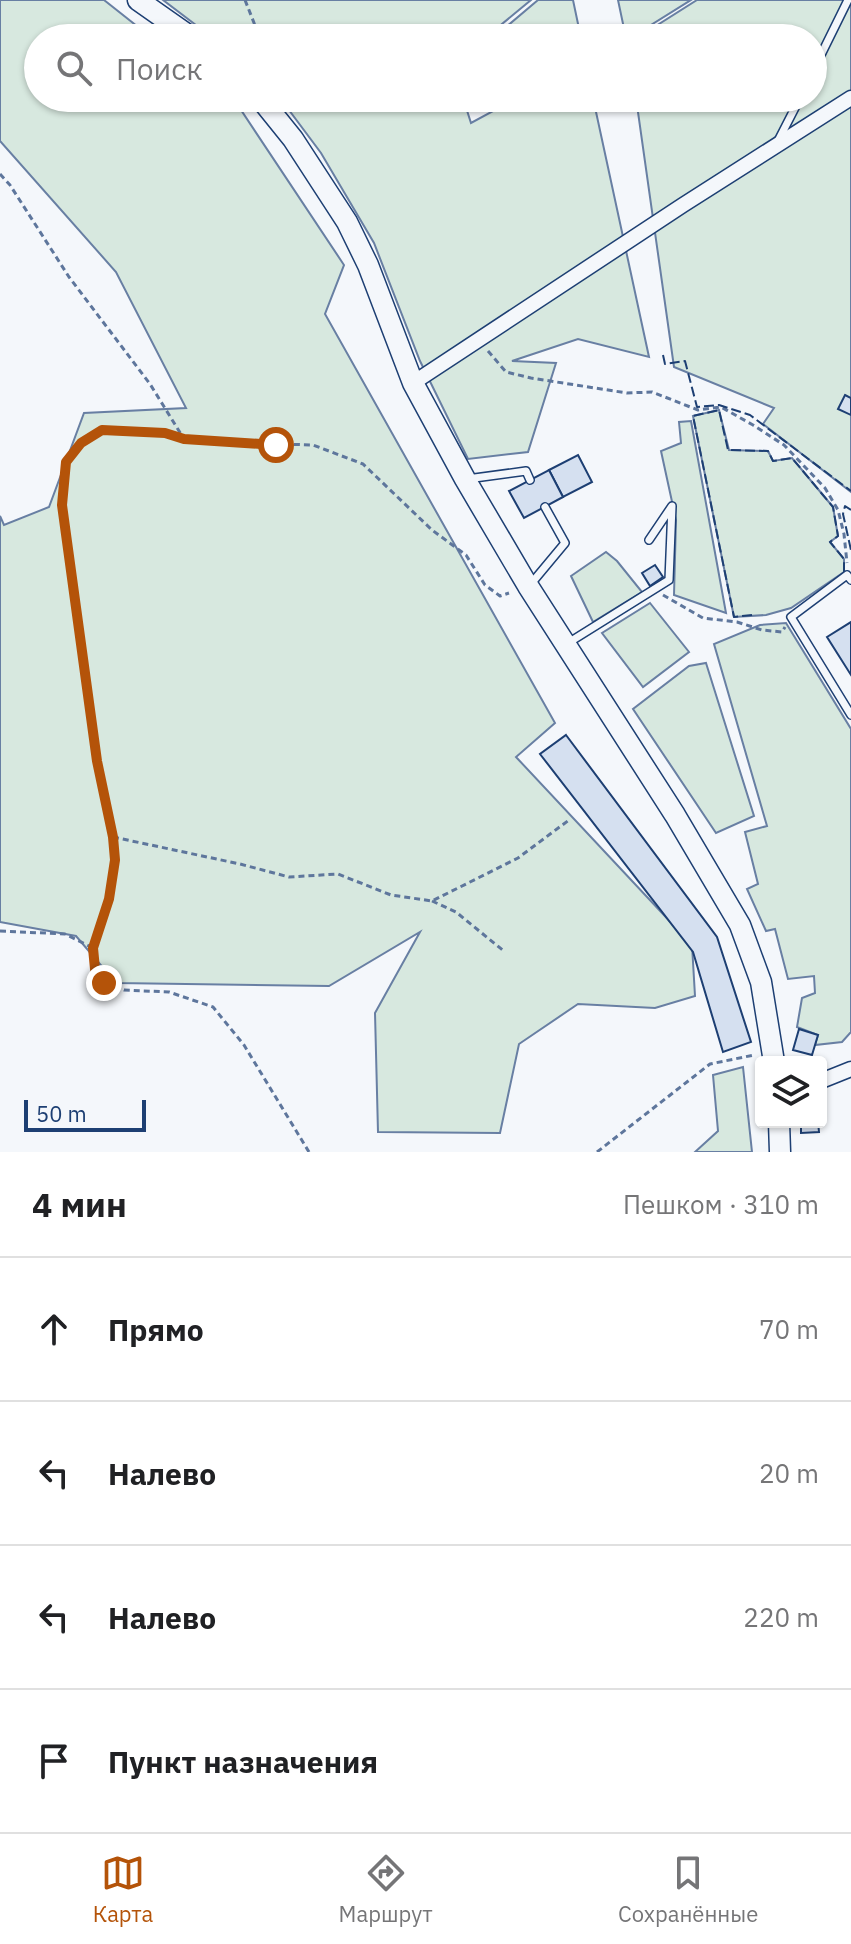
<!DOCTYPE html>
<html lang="ru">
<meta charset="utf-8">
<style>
:root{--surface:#fff;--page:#f2f2f2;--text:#202124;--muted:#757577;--line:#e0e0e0;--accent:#b45309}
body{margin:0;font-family:"IBM Plex Sans",sans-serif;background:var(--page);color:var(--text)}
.controls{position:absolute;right:24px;bottom:24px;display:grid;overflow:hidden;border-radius:8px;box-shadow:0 2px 6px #0004}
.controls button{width:72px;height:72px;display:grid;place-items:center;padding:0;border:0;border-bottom:2px solid var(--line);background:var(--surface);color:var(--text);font:40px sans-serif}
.scale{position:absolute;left:24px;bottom:20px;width:122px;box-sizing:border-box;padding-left:8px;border:4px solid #1d3f73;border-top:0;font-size:22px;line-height:28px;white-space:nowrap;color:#1d3f73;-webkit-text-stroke:6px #f4f7fb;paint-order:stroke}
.stop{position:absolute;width:24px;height:24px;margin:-18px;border:6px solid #b45309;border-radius:50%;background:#fff}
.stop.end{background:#b45309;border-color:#fff;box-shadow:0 2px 8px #0008}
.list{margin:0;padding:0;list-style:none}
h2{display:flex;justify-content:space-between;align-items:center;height:104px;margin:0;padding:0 32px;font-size:34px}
h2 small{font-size:26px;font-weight:400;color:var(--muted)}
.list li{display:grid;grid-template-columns:52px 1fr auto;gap:24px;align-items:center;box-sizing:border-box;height:144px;padding:0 32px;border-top:2px solid var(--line)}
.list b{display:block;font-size:30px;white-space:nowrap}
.list em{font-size:26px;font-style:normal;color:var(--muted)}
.icon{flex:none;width:44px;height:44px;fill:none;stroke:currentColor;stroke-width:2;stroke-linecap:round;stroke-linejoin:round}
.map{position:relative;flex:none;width:851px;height:1152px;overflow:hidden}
.search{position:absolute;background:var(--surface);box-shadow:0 2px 6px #0004;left:24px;right:24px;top:24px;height:88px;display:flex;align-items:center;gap:20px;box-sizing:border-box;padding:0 28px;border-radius:44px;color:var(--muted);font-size:30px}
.sheet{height:680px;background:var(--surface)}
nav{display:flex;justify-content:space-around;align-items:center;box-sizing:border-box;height:112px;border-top:2px solid var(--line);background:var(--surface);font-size:22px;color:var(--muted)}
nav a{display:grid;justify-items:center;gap:4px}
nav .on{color:var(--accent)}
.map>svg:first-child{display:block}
.green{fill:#d7e8df;stroke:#687fa3;stroke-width:2}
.building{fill:#d5e0f0;stroke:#1d3f73;stroke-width:2}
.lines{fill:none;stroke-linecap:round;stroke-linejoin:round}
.lane-casing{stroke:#1d3f73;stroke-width:10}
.street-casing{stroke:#1d3f73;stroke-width:17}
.secondary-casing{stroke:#1d3f73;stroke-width:23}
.path{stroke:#5e769c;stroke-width:3;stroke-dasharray:6 4;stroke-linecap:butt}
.lane{stroke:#f4f7fb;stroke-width:7}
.street{stroke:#f4f7fb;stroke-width:14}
.secondary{stroke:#f4f7fb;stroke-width:20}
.fence{stroke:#1d3f73;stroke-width:2;stroke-dasharray:10 4;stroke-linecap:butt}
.route{stroke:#b45309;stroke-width:10}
</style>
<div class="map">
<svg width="851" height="1152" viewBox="0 0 851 1152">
<rect width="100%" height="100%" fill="#f4f7fb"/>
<g class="green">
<path d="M0,0H104L152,38H38V98H227L239,107L344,265L325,314L555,723L516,757L692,945L695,996L655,1008L578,1004L519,1044L500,1133L378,1132L375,1013L420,932L329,986L116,983L76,936L0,922V516L4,525L49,507L84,413L186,408L116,272L0,141Z"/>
<path d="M163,0H531L485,38H213Z"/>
<path d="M538,0H573L581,38H493Z"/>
<path d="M618,0H691L630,38H626Z"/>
<path d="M697,0H851V492L763,424L774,408L674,367L636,98H813V38H637Z"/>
<path d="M280,98H463L471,123L517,98H593L649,357L578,339L512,361L556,363L528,452L468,459L420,361L374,243L321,153Z"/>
<path d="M719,410L729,450L768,451L773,461L792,458L833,507L838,536L830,542L844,559V572L791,608L766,615L734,617L693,416Z"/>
<path d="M691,421L726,613L674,595L676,520L661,451L681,443L679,422Z"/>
<path d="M606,552L617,561L642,592L593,622L571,576Z"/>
<path d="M650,603L689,652L643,687L602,633Z"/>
<path d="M786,623L851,729V1032L842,1042L815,1045L818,1035L797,1027L802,998L815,993L814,976L788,979L775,929L766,931L747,889L758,884L745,832L767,826L714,644L760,625Z"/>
<path d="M706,663L754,816L716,833L633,709L689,666Z"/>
<path d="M743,1067L752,1152H695L718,1131L713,1075Z"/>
</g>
<g class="building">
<path d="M845,395L851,398V415L838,409Z"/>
<path d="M578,455L592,482L563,497L549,470Z"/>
<path d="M549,470L563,497L524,518L509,491Z"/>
<path d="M655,565L663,577L650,586L642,573Z"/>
<path d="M851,622V675L827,637Z"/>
<path d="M566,735L717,937L751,1042L723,1052L693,952L540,754Z"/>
<path d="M799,1029L818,1035L812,1055L793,1050Z"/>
<path d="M801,1122H818L819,1132L801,1133Z"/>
</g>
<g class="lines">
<g class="lane-casing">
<g id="lane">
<path d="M813,71L848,0"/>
<path d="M779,139L800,98"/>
<path d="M467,479L526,471L530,480"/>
<path d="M851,580L847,575L791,617L851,715"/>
<path d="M530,585L565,543L545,507"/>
<path d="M568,643L669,580L672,506L649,540"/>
</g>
</g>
<g class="street-casing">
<g id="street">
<path d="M413,383L683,205L851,98"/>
<path d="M821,1081L851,1069"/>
</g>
</g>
<g class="secondary-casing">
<g id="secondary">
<path d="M138,0L192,38"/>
<path d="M260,98L293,139L347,222L368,265L413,383L465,479L528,586L675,815L740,925L761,982L774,1062"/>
<path d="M779,1122L780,1152"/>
</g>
</g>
<g class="path">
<path d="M245,0L260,38"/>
<path d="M0,174L10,185L69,277L150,384L184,439"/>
<path d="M488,351L506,372L531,378L627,393L652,392L698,410L721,407L753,425L784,445L825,488L838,510L844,534L847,563"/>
<path d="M663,595L703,618L737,622L762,630L782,632L785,627"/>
<path d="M113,837L240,864L289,877L338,874L391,895L432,901L518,858L569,820"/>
<path d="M432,901L456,912L505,952"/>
<path d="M0,931L65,934L93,948"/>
<path d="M309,1152L244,1045L213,1007L169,992L124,990L104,983L95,969L93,948L109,899L115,860L113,837L97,761L62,505L66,462L81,443L102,430L165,433L184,439L217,442L313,445L363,464L432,530L466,555L485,585L500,596L509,593"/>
<path d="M597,1152L710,1064L754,1055"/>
</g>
<use href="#lane" class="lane"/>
<use href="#street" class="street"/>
<use href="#secondary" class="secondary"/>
<g class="fence">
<path d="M663,355L665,364L685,361L697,407L719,405L750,415L851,491"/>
<path d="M851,510L845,506L843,514L851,550"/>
<path d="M752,615L734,617L693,416L719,410L728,450L768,451L773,461L792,458L833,507L838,536L830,542L844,559V572"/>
</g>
</g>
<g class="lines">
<path class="route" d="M104,983L95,969L93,948L109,899L115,860L113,837L97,761L62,505L66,462L81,443L102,430L165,433L184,439L276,445"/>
</g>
</svg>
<div class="controls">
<button><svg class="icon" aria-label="layers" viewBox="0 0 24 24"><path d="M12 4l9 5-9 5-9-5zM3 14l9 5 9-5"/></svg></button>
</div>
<div class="scale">50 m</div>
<div class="stop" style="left:276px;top:445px"></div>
<div class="stop end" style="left:104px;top:983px"></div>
<div class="search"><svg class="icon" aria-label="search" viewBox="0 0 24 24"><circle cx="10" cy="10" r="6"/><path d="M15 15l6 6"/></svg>Поиск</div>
</div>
<section class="sheet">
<h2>4 мин<small>Пешком · 310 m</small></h2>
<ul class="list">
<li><svg class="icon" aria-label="ahead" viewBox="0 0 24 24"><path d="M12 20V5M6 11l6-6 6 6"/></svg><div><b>Прямо</b></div><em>70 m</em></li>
<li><svg class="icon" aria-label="left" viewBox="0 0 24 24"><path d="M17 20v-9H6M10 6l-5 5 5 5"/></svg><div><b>Налево</b></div><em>20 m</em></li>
<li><svg class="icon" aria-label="left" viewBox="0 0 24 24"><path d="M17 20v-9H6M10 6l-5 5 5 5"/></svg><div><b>Налево</b></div><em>220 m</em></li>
<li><svg class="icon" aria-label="arrive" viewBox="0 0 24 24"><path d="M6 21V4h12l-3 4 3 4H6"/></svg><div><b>Пункт назначения</b></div></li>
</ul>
</section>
<nav>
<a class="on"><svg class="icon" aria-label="map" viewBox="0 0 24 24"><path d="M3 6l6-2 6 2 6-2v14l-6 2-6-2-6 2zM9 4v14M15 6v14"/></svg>Карта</a>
<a><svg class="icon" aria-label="directions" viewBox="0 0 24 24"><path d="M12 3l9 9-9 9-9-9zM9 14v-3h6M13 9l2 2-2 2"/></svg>Маршрут</a>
<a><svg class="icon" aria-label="saved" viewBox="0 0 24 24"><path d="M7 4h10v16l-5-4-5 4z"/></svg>Сохранённые</a>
</nav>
